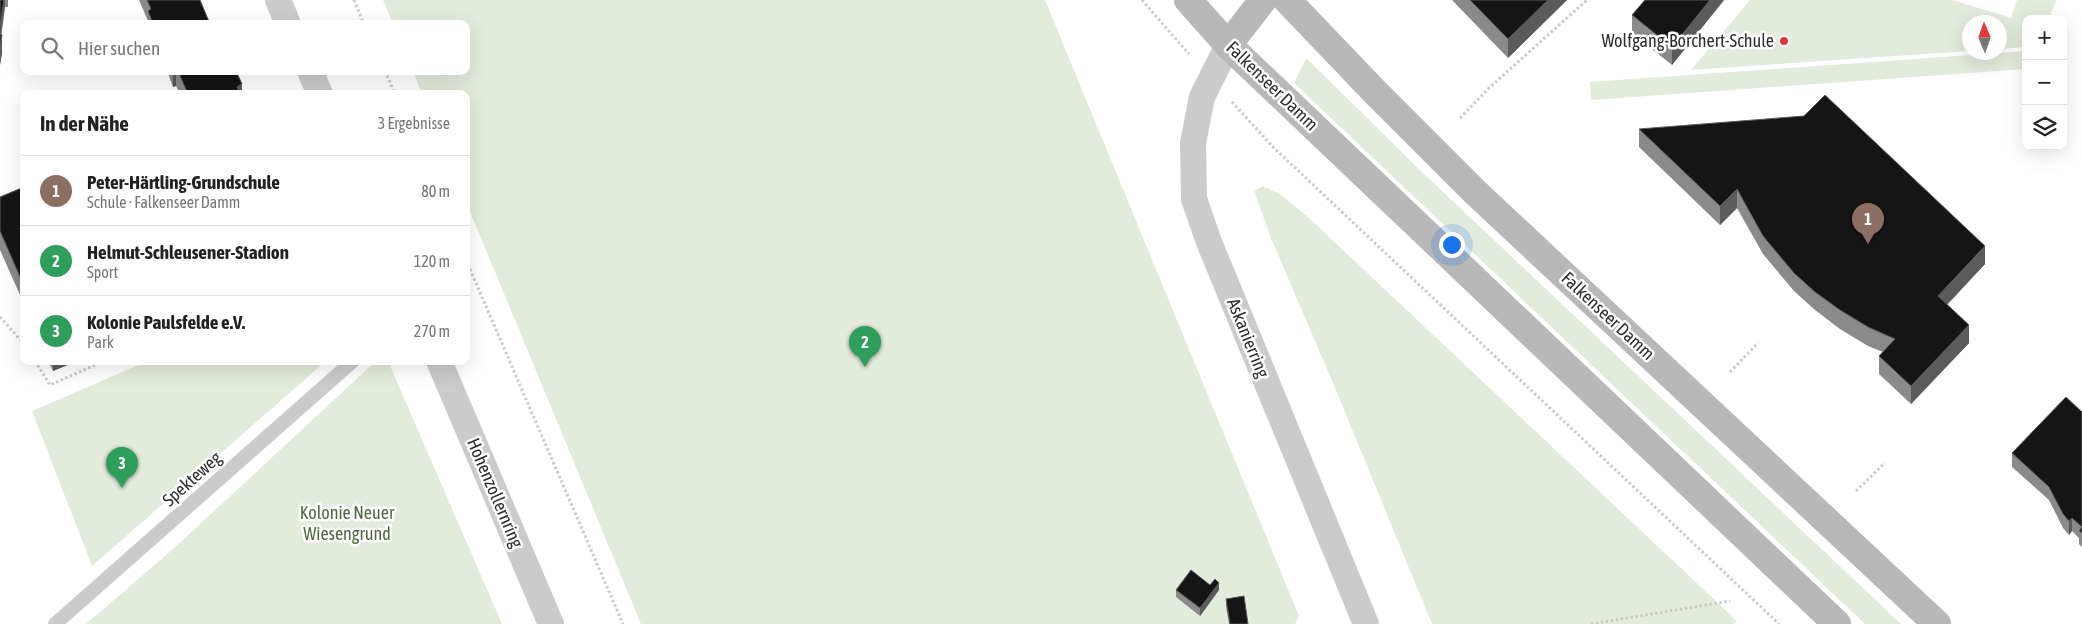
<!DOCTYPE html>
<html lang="de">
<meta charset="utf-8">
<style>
:root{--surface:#fff;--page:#f2f2f2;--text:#222;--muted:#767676;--line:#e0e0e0;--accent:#e23634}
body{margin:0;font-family:"Asap Condensed",sans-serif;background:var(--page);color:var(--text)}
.controls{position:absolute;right:15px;top:15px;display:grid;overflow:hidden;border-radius:10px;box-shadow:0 5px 20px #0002}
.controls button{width:45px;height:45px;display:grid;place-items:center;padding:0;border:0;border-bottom:1px solid var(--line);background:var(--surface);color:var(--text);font:25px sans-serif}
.compass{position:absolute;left:1962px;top:15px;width:45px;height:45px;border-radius:50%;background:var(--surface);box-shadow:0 5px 20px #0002;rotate:358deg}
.you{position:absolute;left:1451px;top:244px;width:18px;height:18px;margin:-12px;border:4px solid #fff;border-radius:50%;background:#1a73e8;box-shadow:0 0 0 8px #1a73e833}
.badge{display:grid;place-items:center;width:32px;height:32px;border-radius:50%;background:var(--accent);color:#fff;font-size:16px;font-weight:700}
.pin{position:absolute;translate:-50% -41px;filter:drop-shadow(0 1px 2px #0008)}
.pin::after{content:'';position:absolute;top:26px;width:18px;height:15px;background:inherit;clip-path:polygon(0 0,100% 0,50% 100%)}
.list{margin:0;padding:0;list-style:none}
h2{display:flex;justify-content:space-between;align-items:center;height:65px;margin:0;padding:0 20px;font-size:21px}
h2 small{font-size:16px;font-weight:400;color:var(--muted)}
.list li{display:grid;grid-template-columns:32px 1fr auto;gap:15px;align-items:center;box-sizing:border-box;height:70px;padding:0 20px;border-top:1px solid var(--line)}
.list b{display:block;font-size:19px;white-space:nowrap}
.list p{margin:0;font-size:16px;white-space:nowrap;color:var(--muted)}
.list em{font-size:16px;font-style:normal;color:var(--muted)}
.icon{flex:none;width:28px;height:28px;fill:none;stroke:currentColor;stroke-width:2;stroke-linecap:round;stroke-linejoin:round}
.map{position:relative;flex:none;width:2082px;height:624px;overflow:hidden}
.search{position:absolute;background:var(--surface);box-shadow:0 5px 20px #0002;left:20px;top:20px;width:450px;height:55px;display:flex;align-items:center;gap:12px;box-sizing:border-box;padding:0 18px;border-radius:10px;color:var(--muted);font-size:19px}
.panel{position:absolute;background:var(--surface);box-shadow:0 5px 20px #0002;left:20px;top:90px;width:450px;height:275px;border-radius:10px}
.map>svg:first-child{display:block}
.green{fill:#e3ebdc}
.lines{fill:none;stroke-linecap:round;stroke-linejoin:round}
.path{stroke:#cbcbcb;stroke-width:3;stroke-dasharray:2.5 2.5;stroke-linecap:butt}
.lane{stroke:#cbcbcb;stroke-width:14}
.street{stroke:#cbcbcb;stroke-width:26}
.secondary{stroke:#b8b8b8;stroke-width:28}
.wall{fill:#8a8a8a}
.shaded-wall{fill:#5b5b5b}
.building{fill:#151515;stroke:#5b5b5b}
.poi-dot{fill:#e23634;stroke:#fff;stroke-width:2}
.labels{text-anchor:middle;stroke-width:5;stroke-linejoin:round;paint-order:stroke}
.poi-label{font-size:18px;fill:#2e2e2e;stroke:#fff;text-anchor:end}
.street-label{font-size:18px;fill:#2e2e2e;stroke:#fff}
.park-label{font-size:18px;fill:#4e693c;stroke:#fff}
</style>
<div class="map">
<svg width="2082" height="624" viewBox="0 0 2082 624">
<rect width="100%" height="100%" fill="#fff"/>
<g class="green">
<path d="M383,0H1045L1299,616L1295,624H641L466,202V94H422L413,71H466V24H393Z"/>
<path d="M1750,0H1952L2011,18L2017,0H2056L2049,19H2026V47L2000,49V22H1970L1969,51L1691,70Z"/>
<path d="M2026,51V69L1591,100L1590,82Z"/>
<path d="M1306,58L1424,174L1901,624H1865L1294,83Z"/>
<path d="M1263,186L1281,195L1309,218L1737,621L1733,624H1432L1333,383L1271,238L1254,191Z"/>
<path d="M148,361H326L92,566L32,411Z"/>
<path d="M376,361H388L502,624H86L172,550Z"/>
</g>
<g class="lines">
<g class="path">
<path d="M354,0L364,24"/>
<path d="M1142,0L1189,54"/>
<path d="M385,71L395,94"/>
<path d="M1232,102L1273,147L1779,624"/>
<path d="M1460,118L1489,88L1587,0"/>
<path d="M466,260L623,624"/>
<path d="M0,317L24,344"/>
<path d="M35,361L50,385L104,361"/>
<path d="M1730,372L1758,343"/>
<path d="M1856,491L1885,463"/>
<path d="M1591,624L1730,601"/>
</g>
<path class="lane" d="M55,624L353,361"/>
<g class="street">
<path d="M278,0L288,24"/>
<path d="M1228,45L1202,97L1193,143L1194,199L1209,242L1366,624"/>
<path d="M310,71L320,94"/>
<path d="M439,361L551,624"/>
</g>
<g class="secondary">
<path d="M1188,0L1228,45L1837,624"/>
<path d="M1287,0L1375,92L1474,191L1937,624"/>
<path d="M1228,45L1263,0"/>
</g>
</g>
<g class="wall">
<path d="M0,0H8V7H5L1,34L2,53L0,65Z"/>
<path d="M139,0H200L210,24H148V21Z"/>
<path d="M1452,0H1567L1508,58Z"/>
<path d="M1645,0H1724L1672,65L1632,33V15Z"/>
<path d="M169,71H236L242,94H180L176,86L173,87L169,76Z"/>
<path d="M1639,129L1985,264L1947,305L1969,343L1911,404L1879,374V356L1883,352L1868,346L1840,329L1815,310L1794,291L1763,254L1737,208L1720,225L1639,147Z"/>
<path d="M24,187V304L0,250V197Z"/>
<path d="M48,361H77L53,371Z"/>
<path d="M2082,412V547L2079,544V538L2072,531L2069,535L2063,528L2049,500L2012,467V453Z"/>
<path d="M1210,585L1219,590L1200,616L1176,597V590Z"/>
<path d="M1226,599L1248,624H1229L1226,606Z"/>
</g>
<g class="shaded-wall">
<path d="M4,0H5V7L0,45V27Z"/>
<path d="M1548,0H1567L1508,58V39Z"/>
<path d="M1710,0H1724L1672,65V47Z"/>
<path d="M156,20V24H152V21Z"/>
<path d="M2,35V53L0,65V46Z"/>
<path d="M173,71H176V86L173,87Z"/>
<path d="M242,84V94H237V87Z"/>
<path d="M1737,189V208L1720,225V206Z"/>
<path d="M1985,246V264L1938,314V296Z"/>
<path d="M1969,325V343L1911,404V386Z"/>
<path d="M53,361H77L53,371Z"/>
<path d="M2072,518V531L2069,535V521Z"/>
<path d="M1219,583V590L1200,616V608Z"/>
</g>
<g class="building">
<path d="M0,0H4L0,27Z"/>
<path d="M147,0H200L210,24H158L156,20L152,21L148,11L151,9Z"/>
<path d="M1470,0H1548L1508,39Z"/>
<path d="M1645,0H1710L1672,47L1632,15Z"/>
<path d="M0,34L2,35L0,46Z"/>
<path d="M178,71H236L242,84L237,87L240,94H188Z"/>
<path d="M1825,95L1985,246L1938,296L1969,325L1911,386L1879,356L1895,339L1868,327L1840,310L1815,292L1794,273L1763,236L1737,189L1720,206L1639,129L1804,116Z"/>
<path d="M24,187V286L0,231V197Z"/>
<path d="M2066,397L2082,412V533L2079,531L2082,527L2072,518L2069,521L2063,514L2049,487L2012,453Z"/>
<path d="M1191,570L1210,585L1215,579L1219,583L1200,608L1176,590Z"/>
<path d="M1244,596L1248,624H1230L1226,599Z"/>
</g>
<circle class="poi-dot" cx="1784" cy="41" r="5"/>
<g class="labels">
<g class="poi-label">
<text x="1774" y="47">Wolfgang-Borchert-Schule</text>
</g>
<g class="street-label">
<text transform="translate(1272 86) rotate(44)" y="6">Falkenseer Damm</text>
<text transform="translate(1608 316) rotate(43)" y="6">Falkenseer Damm</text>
<text transform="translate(1248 338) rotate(68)" y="6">Askanierring</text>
<text transform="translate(192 479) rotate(-42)" y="6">Spekteweg</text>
<text transform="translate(495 493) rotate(67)" y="6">Hohenzollernring</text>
</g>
<g class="park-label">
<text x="347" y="519">Kolonie Neuer<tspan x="347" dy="21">Wiesengrund</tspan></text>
</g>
</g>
</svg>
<div class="controls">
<button>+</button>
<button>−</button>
<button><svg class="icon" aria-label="layers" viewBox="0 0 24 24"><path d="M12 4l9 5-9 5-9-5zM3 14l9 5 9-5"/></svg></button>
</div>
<svg class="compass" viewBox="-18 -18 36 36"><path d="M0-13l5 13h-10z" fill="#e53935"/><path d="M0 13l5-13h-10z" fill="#767676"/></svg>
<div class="you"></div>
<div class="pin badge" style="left:1868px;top:244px;background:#8d6e63">1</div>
<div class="pin badge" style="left:865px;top:367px;background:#2e9e5b">2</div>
<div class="pin badge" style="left:122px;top:488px;background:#2e9e5b">3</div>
<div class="search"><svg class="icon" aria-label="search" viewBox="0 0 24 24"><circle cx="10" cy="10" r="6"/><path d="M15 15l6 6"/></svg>Hier suchen</div>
<section class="panel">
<h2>In der Nähe<small>3 Ergebnisse</small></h2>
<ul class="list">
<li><span class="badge" style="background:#8d6e63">1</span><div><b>Peter-Härtling-Grundschule</b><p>Schule · Falkenseer Damm</p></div><em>80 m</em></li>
<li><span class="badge" style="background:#2e9e5b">2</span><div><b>Helmut-Schleusener-Stadion</b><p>Sport</p></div><em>120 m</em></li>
<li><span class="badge" style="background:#2e9e5b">3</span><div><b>Kolonie Paulsfelde e.V.</b><p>Park</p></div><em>270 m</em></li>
</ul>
</section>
</div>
